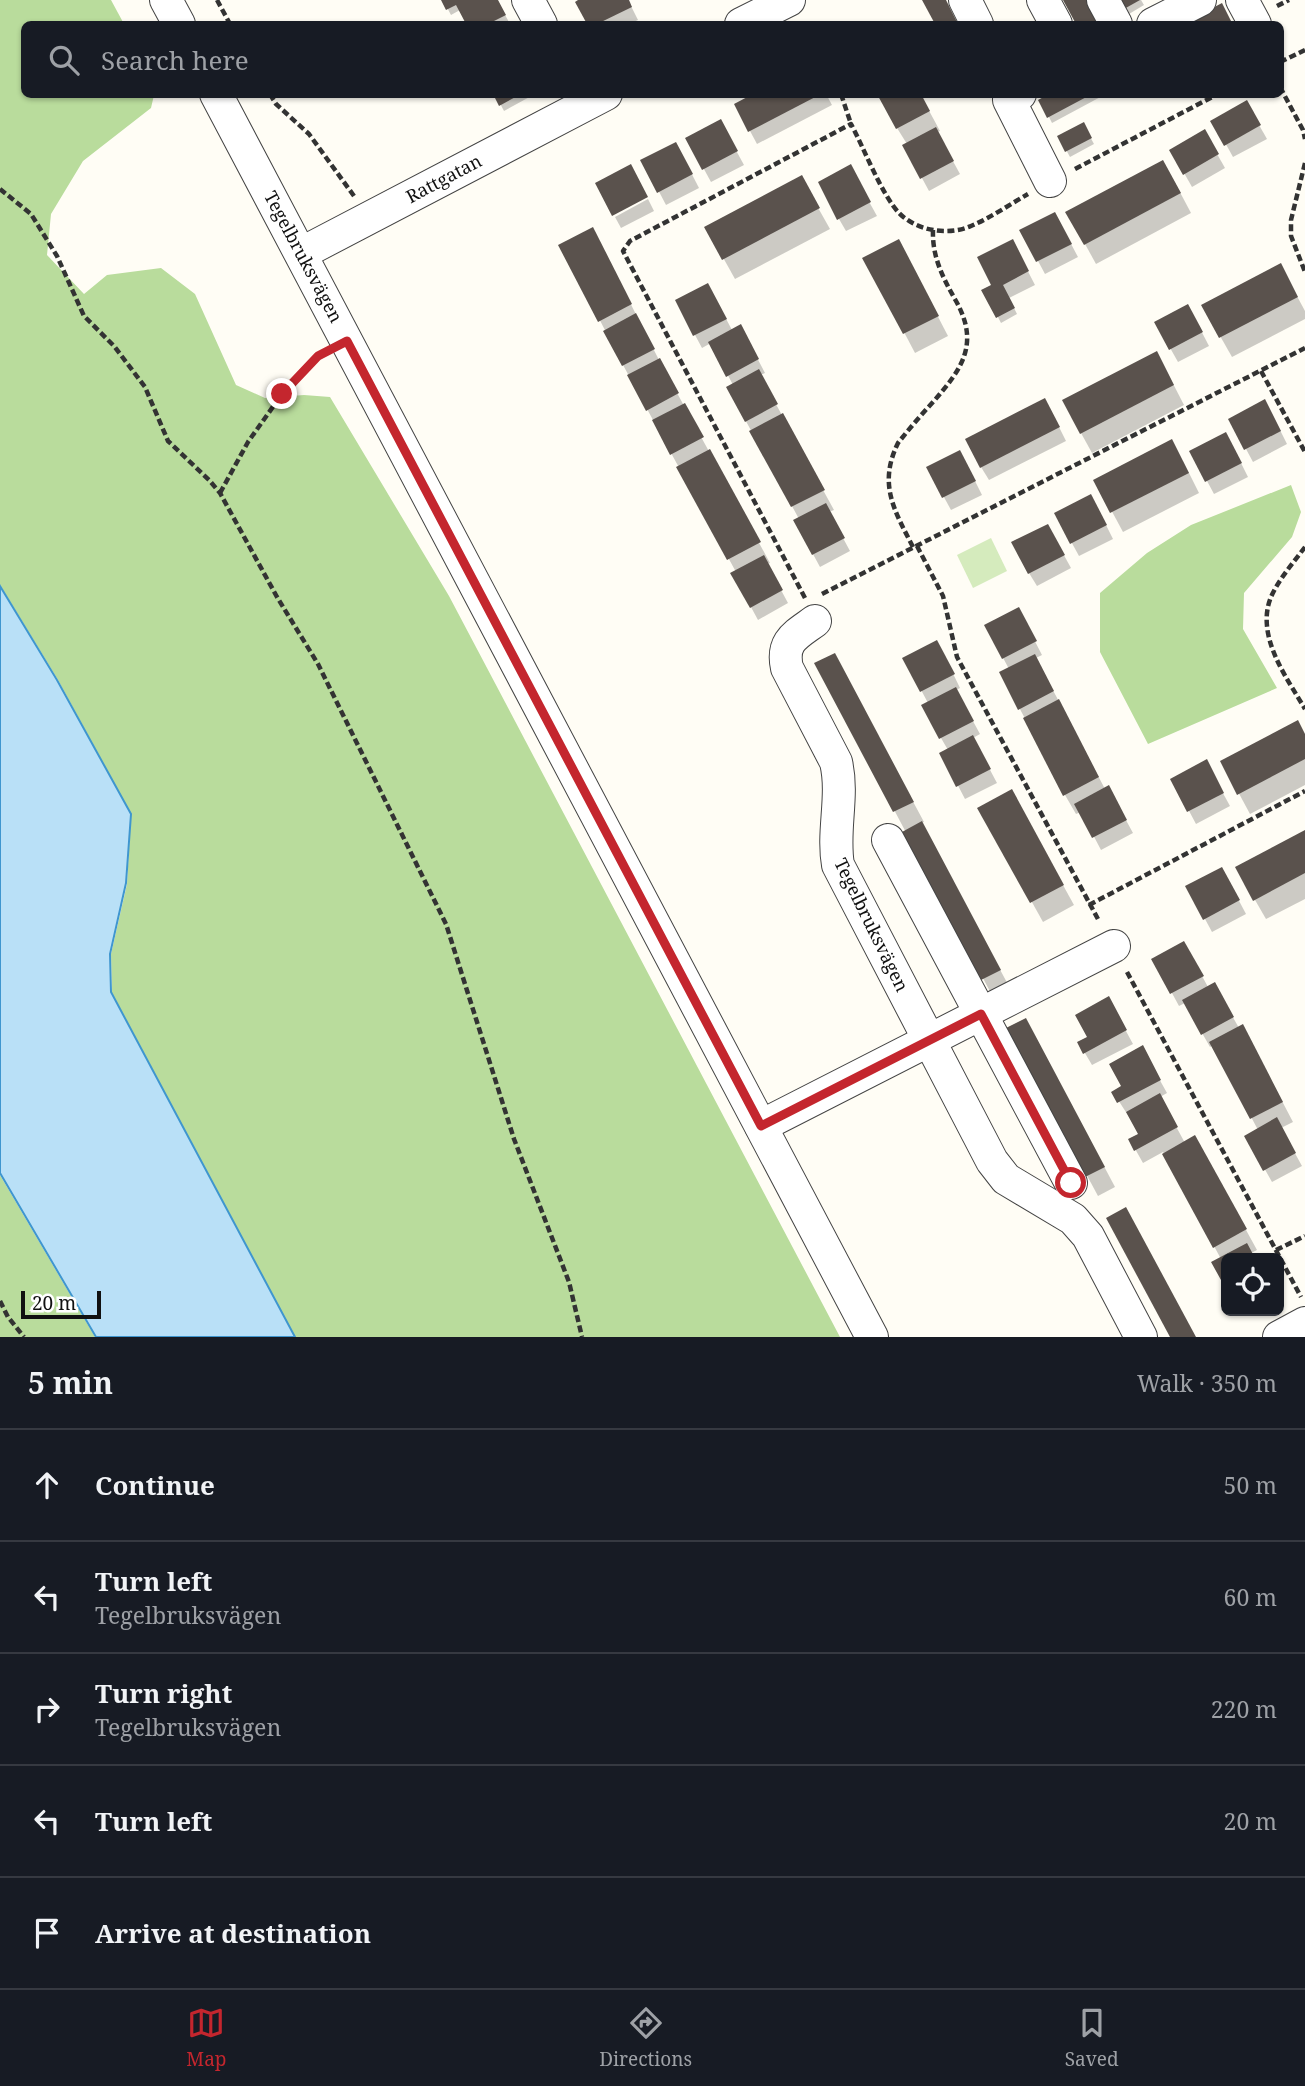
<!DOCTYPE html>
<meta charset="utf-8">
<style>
:root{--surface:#171b24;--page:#20242c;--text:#f1f3f6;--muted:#9ea1a6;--line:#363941;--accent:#c4262e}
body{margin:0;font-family:"Noto Serif",serif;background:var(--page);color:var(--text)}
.controls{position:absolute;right:21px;bottom:21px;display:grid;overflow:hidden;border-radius:10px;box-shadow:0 2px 5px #0004}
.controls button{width:63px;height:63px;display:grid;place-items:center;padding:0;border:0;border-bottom:2px solid var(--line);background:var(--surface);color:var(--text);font:35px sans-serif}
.scale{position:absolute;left:21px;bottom:18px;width:80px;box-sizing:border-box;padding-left:7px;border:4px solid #111;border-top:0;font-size:19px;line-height:24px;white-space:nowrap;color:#111;-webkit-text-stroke:5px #fff;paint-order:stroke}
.stop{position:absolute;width:21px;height:21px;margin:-16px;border:5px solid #c4262e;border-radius:50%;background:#fff}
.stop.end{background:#c4262e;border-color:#fff;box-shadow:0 2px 7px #0008}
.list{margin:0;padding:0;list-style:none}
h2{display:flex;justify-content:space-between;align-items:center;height:91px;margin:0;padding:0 28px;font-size:30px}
h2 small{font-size:23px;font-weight:400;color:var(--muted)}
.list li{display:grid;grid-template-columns:46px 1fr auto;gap:21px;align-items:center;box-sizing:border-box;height:112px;padding:0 28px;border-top:2px solid var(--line)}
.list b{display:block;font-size:26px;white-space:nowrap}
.list p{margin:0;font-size:23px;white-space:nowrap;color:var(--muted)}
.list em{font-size:23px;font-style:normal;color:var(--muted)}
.icon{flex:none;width:38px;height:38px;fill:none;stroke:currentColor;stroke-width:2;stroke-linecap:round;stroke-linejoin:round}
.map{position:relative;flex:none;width:1305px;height:1337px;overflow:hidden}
.search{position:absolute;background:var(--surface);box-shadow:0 2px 5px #0004;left:21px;right:21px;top:21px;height:77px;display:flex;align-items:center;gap:18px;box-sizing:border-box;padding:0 24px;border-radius:10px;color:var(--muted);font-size:26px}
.sheet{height:651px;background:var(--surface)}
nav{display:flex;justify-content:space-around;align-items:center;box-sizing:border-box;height:98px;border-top:2px solid var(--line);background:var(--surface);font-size:19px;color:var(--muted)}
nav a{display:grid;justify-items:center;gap:4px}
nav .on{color:var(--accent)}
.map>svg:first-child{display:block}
.green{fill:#d5ebbd}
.forest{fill:#b9dc9c}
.water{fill:#b9e0f7;stroke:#3f96cf;stroke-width:2}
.shadow{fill:#0003}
.building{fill:#5a524d}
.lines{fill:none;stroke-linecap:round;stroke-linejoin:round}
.minor-casing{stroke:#444;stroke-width:34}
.path{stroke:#333;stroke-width:4.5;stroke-dasharray:7 3.5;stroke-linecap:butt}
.minor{stroke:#fff;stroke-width:32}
.route{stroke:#c4262e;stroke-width:9}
.labels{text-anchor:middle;stroke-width:7;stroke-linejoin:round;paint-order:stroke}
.street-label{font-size:18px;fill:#111;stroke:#fff}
</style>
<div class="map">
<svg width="1305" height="1337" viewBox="0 0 1305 1337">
<rect width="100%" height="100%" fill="#fffdf5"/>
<path class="green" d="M991,538L1007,571L973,588L957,555Z"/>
<g class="forest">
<path d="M0,0H111L124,24H24V94L154,95L151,108L83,161L51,214L47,255L84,294L107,275L161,268L195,294L236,385L265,398L304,395L330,397L449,596L840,1337H295L112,993L111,954L127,884L131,814L58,680L0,585Z"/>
<path d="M1291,485L1301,512L1292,537L1244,593L1243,629L1277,688L1148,744L1100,652V593L1147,553L1191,525Z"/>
<path d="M0,1175L95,1337H0Z"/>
</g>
<path class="water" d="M0,586L57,680L131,814L126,883L110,954L111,992L295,1337H96L0,1173Z"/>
<g class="shadow">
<path d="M443,0H497L510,24H468L460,10L451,15Z"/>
<path d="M582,0H628L638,20L629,24H589L578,2Z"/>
<path d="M1121,0H1141L1144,5L1129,14Z"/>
<path d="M1221,6L1231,24H1186Z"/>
<path d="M495,94H535L504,111Z"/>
<path d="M756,94H826L832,105L757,144L736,105Z"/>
<path d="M920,94L940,131L937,132L960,174L929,191L904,145L907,144L897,128Z"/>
<path d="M1053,94H1106L1052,123L1041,101Z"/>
<path d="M1246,102L1267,139L1233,157L1213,121Z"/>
<path d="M1083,124L1094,144L1070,157L1059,137Z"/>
<path d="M1204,131L1225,168L1192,187L1171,150Z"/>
<path d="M726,132L744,165L711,182L687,138Z"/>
<path d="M683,157L699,188L666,205L643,161Z"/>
<path d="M857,180L877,216L846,231L839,219Z"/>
<path d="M1174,181L1191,213L1096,264L1085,244Z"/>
<path d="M812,197L830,229L735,279L706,227Z"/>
<path d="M648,199L654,211L621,228L615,217Z"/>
<path d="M1062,227L1078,257L1045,274L1022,231Z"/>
<path d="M561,245L603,249L659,360L770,563L767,564L788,603L758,620L733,574L736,572L623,365Z"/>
<path d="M1019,254L1035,285L1009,298L1017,314L1001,323L984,290L990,287Z"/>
<path d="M865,258L909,261L948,336L915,353Z"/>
<path d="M1291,285L1305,311V319L1232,357L1203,306Z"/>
<path d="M715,298L732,330L747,339L765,373L760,375L834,510L829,512L850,551L820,567L795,521L799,519L728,388L733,385L711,343L702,348L695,335Z"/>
<path d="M1195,319L1209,346L1178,362L1156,323Z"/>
<path d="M1167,372L1184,405L1092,453L1081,433Z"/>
<path d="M1052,413L1066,441L989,480L981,467Z"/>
<path d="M1272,414L1287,444L1253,462L1246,449Z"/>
<path d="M1233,447L1248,477L1214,494L1191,451Z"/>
<path d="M1183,461L1199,493L1123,532L1095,480Z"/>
<path d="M967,465L982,495L951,510L928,468Z"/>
<path d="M1098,509L1113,539L1079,556L1056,514Z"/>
<path d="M1055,539L1071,568L1037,586L1029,573Z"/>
<path d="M1025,622L1042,655L1036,658L1105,789L1115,800L1133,833L1101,850L1081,812L1076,814L1065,795L1001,673L1009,669L986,626Z"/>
<path d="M944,655L960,688L956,690L980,734L973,738L997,783L965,799L941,753L948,750L941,738L928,703L904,658Z"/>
<path d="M817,664L845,675L924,822L921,823L1011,990L994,999Z"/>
<path d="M1305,736V785L1250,814L1222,762Z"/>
<path d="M1213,775L1230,806L1196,824L1172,779Z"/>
<path d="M980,809L1022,811L1074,905L1043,922Z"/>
<path d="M1305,832V899L1266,919L1255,900Z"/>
<path d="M1229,882L1246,914L1212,932L1205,919Z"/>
<path d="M1184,943L1208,987L1214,984L1239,1028L1253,1046L1293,1122L1281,1128L1302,1166L1272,1182L1246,1136L1258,1130L1213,1045L1210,1047L1185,1003L1179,1006L1154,960Z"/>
<path d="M1108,998L1133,1044L1092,1065L1079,1043L1089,1038Z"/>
<path d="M1008,1029L1037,1040L1115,1187L1098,1196Z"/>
<path d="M1142,1048L1167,1093L1160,1097L1185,1143L1206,1157L1257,1250L1251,1253L1254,1258H1226V1286L1214,1263L1221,1259L1163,1152L1143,1163L1130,1140L1140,1134L1113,1092L1123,1087Z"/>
</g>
<g class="building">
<path d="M441,0H498L506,15L488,24H466L456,5L446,10Z"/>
<path d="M578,0H629L632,7L597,24H587L575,2Z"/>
<path d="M922,0H946L958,24H935Z"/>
<path d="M1063,0H1087L1100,24H1076Z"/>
<path d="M1119,0H1140L1124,9Z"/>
<path d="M1222,3L1231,21L1224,24H1182Z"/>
<path d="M493,94H521L499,106Z"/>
<path d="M753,94H821L748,132L734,104Z"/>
<path d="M877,94H921L930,111L896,129Z"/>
<path d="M1049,94H1092L1047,118L1038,100Z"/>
<path d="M1247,100L1261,125L1224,146L1210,121Z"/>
<path d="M721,119L738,151L702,170L685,138Z"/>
<path d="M1084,122L1092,138L1065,152L1057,136Z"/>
<path d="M936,127L954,161L920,179L902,145Z"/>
<path d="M1205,129L1219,154L1183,175L1169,150Z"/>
<path d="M676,142L693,174L657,193L640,160Z"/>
<path d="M1163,160L1181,193L1084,245L1065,212Z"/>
<path d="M631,164L648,197L612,216L595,183Z"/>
<path d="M851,164L871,202L837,220L818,182Z"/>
<path d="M802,175L820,208L722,260L704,227Z"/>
<path d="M1055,212L1072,244L1036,262L1019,230Z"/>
<path d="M593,227L632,304L598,322L558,245Z"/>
<path d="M899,239L939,316L903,334L862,258Z"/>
<path d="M1013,239L1029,271L1003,285L1015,308L996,318L981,290L991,285L977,257Z"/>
<path d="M1281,263L1298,297L1219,338L1201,305Z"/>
<path d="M708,283L727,319L693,336L675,300Z"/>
<path d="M1188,304L1203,332L1169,350L1154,322Z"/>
<path d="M636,313L655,349L622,366L603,331Z"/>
<path d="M741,324L759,359L726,377L708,342Z"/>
<path d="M1157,351L1174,385L1080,434L1062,400Z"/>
<path d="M660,358L679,393L646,411L627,375Z"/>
<path d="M759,369L778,404L745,422L726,387Z"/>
<path d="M1045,398L1060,427L980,468L965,439Z"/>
<path d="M1265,399L1281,431L1244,450L1228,419Z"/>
<path d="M685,403L704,437L670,455L652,420Z"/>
<path d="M783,413L825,490L791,507L749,431Z"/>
<path d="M1226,432L1242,463L1205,482L1189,451Z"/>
<path d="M1172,439L1189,473L1110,513L1093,480Z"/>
<path d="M710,449L761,542L727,560L676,467Z"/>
<path d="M960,450L976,481L942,498L926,467Z"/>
<path d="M1091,494L1107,525L1070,544L1054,513Z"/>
<path d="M826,503L845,538L812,555L793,520Z"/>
<path d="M1048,524L1065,555L1028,574L1011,542Z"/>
<path d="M764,555L783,590L750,608L730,573Z"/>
<path d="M1019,607L1037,641L1002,659L984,625Z"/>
<path d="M937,640L955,674L920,692L902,658Z"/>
<path d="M835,653L914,802L893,812L814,663Z"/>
<path d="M1035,654L1054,691L1018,710L999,672Z"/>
<path d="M956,687L974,721L939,739L921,705Z"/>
<path d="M1059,699L1099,777L1063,796L1023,718Z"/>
<path d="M1298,720L1305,734V759L1237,795L1220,761Z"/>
<path d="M973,735L991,769L956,787L939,753Z"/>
<path d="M1207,759L1224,793L1187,812L1170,779Z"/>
<path d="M1109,785L1127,820L1092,838L1074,804Z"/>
<path d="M1012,789L1064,885L1030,903L977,808Z"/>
<path d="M922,821L1001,970L981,980L902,832Z"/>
<path d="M1305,830V873L1253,901L1235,867Z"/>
<path d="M1222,867L1240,900L1203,920L1185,886Z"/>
<path d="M1184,941L1204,976L1170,994L1151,959Z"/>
<path d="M1215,982L1234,1017L1201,1035L1182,1000Z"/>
<path d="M1109,996L1127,1030L1083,1054L1077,1042L1087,1037L1075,1015Z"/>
<path d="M1026,1018L1105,1167L1085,1177L1006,1028Z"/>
<path d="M1243,1024L1283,1102L1250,1119L1209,1042Z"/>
<path d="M1143,1045L1161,1080L1117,1103L1111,1092L1121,1086L1109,1064Z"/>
<path d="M1160,1093L1178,1127L1134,1151L1128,1139L1138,1134L1126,1112Z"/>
<path d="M1277,1117L1296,1153L1263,1171L1244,1136Z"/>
<path d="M1195,1135L1247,1229L1213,1248L1162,1154Z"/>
<path d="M1126,1207L1196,1337H1170L1106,1218Z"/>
<path d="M1247,1243L1255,1258H1226V1289L1211,1262Z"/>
</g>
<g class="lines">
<g class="minor-casing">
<g id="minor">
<path d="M166,0L179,24"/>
<path d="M528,0L541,24"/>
<path d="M965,0L977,24"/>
<path d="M1043,0L1056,24"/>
<path d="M1103,0L1116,24"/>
<path d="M1242,0L1255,24"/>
<path d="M741,24L789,0"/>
<path d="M1153,24L1200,0"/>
<path d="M216,94L872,1337"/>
<path d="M1020,94L1009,100L1050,181"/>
<path d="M302,253L606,94"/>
<path d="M815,621C796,635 781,641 787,668L836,762C844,796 832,831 838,865L992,1161L1006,1179L1073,1219L1088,1236L1141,1337"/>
<path d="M888,840L1071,1183"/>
<path d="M761,1126L1114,946"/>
<path d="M1279,1337L1305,1323"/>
</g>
</g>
<g class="path">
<path d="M217,0L230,24"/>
<path d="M1277,6L1289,0"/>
<path d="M1280,62L1305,50"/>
<path d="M1280,87L1303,130L1305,139"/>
<path d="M270,94L276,104L309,134L354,196"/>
<path d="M841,94L851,124"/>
<path d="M1305,163L1291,220V236L1305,272"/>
<path d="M1075,169L1218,94"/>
<path d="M0,189L31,214L57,256L84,316L114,346L145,387L168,441L209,480L220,493L277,597L318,664L446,924L514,1139L569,1282L582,1337"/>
<path d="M1261,371L1305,452"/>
<path d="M220,493L248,442L282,394L302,372L323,354"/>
<path d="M917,546L943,596L957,657L1099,921"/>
<path d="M913,547C894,510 878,484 898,443C909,429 921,415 933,402C962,369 980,344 956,301C943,278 932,257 933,230"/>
<path d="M1305,547C1293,563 1279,579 1271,597C1255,636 1287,678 1305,709"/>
<path d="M822,594L1305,348"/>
<path d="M805,598L623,251L630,241L851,124C864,148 882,196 900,214C918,231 948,236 971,226C990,218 1009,205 1028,194"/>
<path d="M1089,905L1305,791"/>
<path d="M1127,972L1301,1297"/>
<path d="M1276,1250L1305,1236"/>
<path d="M0,1301L8,1317L24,1337"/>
</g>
<use href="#minor" class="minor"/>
</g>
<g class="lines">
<path class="route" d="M282,394L318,356L347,341L761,1126L981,1014L1071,1183"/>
</g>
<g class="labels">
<g class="street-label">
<text transform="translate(444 179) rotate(-28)" y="6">Rattgatan</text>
<text transform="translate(303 257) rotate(62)" y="6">Tegelbruksvägen</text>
<text transform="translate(871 925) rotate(64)" y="6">Tegelbruksvägen</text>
</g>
</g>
</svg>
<div class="controls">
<button><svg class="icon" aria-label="locate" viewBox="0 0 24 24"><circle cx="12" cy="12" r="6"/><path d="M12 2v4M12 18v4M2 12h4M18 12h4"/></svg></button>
</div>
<div class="scale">20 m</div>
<div class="stop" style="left:1071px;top:1183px"></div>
<div class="stop end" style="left:282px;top:394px"></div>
<div class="search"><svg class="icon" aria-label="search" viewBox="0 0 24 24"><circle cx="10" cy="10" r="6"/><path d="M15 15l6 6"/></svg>Search here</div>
</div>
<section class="sheet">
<h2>5 min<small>Walk · 350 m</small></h2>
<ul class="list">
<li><svg class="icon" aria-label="ahead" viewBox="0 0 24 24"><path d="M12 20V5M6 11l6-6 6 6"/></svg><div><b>Continue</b></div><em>50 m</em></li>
<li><svg class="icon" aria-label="left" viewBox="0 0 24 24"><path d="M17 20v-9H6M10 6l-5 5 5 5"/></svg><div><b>Turn left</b><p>Tegelbruksvägen</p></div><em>60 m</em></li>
<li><svg class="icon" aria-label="right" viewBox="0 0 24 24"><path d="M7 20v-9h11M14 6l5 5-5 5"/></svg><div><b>Turn right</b><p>Tegelbruksvägen</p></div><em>220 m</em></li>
<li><svg class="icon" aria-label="left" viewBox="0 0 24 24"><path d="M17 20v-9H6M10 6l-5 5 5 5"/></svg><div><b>Turn left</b></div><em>20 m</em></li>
<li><svg class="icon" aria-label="arrive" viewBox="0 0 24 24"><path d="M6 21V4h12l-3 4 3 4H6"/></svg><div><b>Arrive at destination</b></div></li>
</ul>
</section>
<nav>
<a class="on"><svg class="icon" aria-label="map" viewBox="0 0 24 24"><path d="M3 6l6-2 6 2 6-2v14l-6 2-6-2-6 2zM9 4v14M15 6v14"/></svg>Map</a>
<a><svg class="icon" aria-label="directions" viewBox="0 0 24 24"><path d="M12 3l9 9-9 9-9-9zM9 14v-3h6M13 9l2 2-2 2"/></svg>Directions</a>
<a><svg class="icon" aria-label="saved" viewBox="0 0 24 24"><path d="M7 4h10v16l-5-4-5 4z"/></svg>Saved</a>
</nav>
